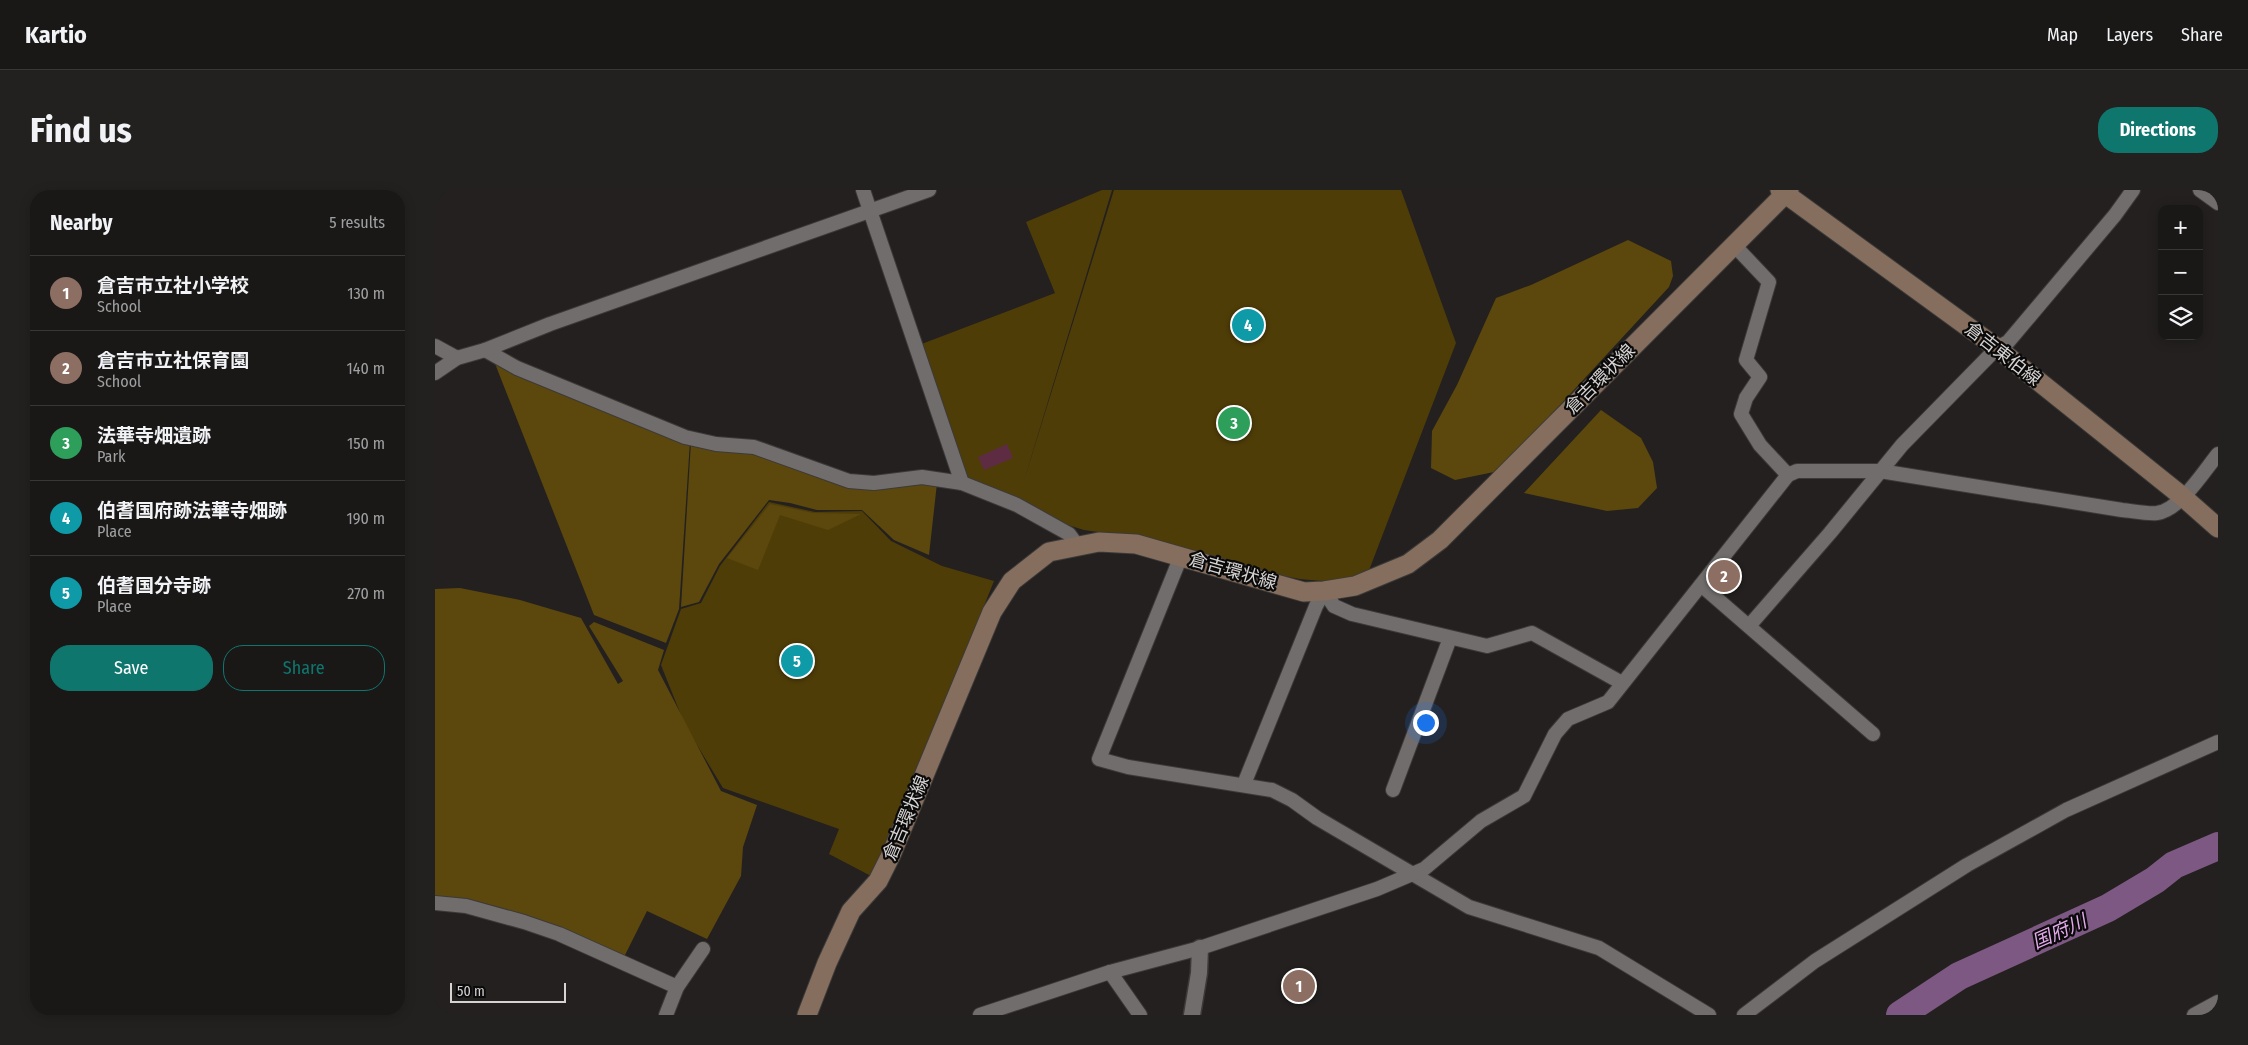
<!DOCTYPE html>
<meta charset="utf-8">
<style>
:root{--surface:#1a1817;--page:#232120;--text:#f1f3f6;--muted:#9fa0a1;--line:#383736;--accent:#0f766e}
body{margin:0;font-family:"Fira Sans Condensed","Noto Sans JP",sans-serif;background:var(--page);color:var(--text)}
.controls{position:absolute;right:15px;top:15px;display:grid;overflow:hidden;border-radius:10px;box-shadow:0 2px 12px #0003}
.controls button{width:45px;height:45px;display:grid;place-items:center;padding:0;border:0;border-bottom:1px solid var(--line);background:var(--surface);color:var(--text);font:25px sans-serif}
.scale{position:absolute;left:15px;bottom:12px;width:116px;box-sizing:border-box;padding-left:5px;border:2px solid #d6d4d3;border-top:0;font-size:14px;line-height:18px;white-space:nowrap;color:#d6d4d3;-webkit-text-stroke:4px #0b0a0a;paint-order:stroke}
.you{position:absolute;left:990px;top:532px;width:18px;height:18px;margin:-12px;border:4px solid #fff;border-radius:50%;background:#1a73e8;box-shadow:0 0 0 8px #1a73e833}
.badge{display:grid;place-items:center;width:32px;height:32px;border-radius:50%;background:var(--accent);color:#fff;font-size:16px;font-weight:700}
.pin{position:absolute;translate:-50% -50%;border:2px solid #fff;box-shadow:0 1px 5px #0006}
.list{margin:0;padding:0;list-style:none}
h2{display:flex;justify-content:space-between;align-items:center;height:65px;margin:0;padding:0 20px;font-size:21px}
h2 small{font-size:16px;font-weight:400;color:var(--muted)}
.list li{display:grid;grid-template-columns:32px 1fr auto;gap:15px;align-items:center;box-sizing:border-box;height:75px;padding:0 20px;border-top:1px solid var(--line)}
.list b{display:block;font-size:19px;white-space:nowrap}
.list p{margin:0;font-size:16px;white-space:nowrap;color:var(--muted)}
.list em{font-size:16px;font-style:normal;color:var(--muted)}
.actions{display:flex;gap:10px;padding:15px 20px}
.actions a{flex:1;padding:11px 0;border:1px solid var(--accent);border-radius:20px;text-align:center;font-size:18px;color:var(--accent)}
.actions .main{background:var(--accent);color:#fff}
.icon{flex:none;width:28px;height:28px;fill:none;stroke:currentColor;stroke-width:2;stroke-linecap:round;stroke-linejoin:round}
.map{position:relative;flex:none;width:1783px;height:825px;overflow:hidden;border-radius:20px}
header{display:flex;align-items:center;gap:30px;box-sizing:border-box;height:70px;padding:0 25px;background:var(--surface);border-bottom:1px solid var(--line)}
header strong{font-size:24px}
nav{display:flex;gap:28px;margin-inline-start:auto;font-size:18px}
.intro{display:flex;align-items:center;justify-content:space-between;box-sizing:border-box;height:120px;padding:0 30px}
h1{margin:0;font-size:35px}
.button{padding:12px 22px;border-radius:20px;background:var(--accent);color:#fff;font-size:18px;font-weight:700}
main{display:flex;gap:30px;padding:0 30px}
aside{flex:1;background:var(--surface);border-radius:20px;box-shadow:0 2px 12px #0003}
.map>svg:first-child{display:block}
.green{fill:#4f3d08}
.forest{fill:#5c480d}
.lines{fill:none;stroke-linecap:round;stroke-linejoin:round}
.river{stroke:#7d5882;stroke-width:28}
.building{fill:#5e2c42}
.minor-casing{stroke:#3c3a39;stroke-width:16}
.tertiary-casing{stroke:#3c3a39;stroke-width:19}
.secondary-casing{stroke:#3c3a39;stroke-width:21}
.minor{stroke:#716d6c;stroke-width:14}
.tertiary{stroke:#716d6c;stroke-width:16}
.secondary{stroke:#856e5d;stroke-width:19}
.labels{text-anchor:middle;stroke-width:4.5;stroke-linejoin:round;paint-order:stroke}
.street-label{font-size:18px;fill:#d6d4d3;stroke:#0b0a0a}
.water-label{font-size:19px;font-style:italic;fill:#e3aaeb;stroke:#0b0a0a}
</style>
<header>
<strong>Kartio</strong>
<nav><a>Map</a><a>Layers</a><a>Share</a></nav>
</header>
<div class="intro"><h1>Find us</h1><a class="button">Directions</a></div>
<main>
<aside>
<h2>Nearby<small>5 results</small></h2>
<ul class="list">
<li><span class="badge" style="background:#8d6e63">1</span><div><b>倉吉市立社小学校</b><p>School</p></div><em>130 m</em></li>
<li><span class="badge" style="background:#8d6e63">2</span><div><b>倉吉市立社保育園</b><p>School</p></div><em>140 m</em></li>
<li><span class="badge" style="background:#2e9e5b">3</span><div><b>法華寺畑遺跡</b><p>Park</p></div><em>150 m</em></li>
<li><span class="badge" style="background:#0f9aa8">4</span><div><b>伯耆国府跡法華寺畑跡</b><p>Place</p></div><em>190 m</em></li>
<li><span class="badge" style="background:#0f9aa8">5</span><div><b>伯耆国分寺跡</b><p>Place</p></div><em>270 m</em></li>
</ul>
<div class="actions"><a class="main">Save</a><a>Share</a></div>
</aside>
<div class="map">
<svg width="1783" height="825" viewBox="0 0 1783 825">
<rect width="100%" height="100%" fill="#23201f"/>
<g class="green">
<path d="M667,0H677L588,294L679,0H966L1021,153L933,383L897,392L865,389L833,383L698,347L649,340L633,335L534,294L484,155L620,103L591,32Z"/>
<path d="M334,312L380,322L427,321L456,351L507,376L559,391L460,637L436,686L394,664L404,639L288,598L250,535L226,475L246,419L266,413L285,376Z"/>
</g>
<g class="forest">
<path d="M1193,50L1236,71L1238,86L1234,97L1064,281L1020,290L996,278L997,241L1022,195L1061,108L1096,95Z"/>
<path d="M59,171L255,251L244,419L231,453L159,425Z"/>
<path d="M1166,220L1206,248L1218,272L1222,298L1203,318L1172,321L1089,303Z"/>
<path d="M256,252L319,261L400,290L502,293L494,365L459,350L427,320H382L355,313L334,310L284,374L264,412L246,417Z"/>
<path d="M335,314L378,323L426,324L393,340L345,325L323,380L292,368Z"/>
<path d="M25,398L85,410L146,428L183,494L188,491L154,436L159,432L229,460L223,480L286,601L322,615L308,657L306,686L272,749L212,721L188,769L0,711V399Z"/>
</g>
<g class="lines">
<path class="river" d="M1465,825L1524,786L1673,718L1720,690L1739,675L1783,656"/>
</g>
<path class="building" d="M572,254L578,268L549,280L543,267Z"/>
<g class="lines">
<g class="minor-casing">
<g id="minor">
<path d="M428,0L527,293"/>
<path d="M1765,0L1783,13"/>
<path d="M1298,54L1334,92L1311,170L1325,187L1311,208L1306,224L1325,255L1353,285"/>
<path d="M0,156L22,168"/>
<path d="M50,160L82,178L250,247L281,254L319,257L414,291L439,293L487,287L527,293L582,315L634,344L642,355"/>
<path d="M0,183L22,168L50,160L115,134L494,0"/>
<path d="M742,376L664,569L693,577L837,600L857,610L882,628L1034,717L1164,758L1274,825"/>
<path d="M1266,395L1438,544"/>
<path d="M1314,436L1395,343L1467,255L1562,158L1573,152L1680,25L1698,0"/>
<path d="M809,594L881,416L889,401L899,416L917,424L1052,456L1097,443L1187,493"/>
<path d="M958,600L1015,448"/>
<path d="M0,713L31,716L89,732L124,744L242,797"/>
<path d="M675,782L705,825"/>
<path d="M231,825L242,797L268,759"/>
<path d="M545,825L675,782L765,758L942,699L989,679L1046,631L1089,606L1120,544L1133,529L1173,512L1353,285L1362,281H1445L1687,320C1698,321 1712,324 1722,323C1745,320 1769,281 1783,264"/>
<path d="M1309,825L1380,771L1532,675L1631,620L1783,552"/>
<path d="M1759,825L1783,812"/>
</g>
</g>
<g class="tertiary-casing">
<path id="tertiary" d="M757,825L764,783L765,758"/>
</g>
<g class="secondary-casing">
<g id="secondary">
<path d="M1345,0L1562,158L1748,307L1783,338"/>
<path d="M372,825L392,773L416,721L443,691L456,665L557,422L577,391L614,362L664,352L701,354L869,402L889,401L920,396L973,374L1005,350L1354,0"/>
</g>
</g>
<use href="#minor" class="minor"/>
<use href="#tertiary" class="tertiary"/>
<use href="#secondary" class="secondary"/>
</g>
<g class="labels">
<g class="street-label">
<text transform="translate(1568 164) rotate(38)" y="6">倉吉東伯線</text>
<text transform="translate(1165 189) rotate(-45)" y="6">倉吉環状線</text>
<text transform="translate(798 381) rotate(16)" y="6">倉吉環状線</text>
<text transform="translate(471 628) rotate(-67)" y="6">倉吉環状線</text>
</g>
<g class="water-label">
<text transform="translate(1624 741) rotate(-24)" y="7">国府川</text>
</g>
</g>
</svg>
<div class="controls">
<button>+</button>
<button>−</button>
<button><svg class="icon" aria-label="layers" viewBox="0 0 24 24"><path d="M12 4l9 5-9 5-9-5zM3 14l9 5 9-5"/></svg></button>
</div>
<div class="scale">50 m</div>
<div class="you"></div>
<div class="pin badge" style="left:864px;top:796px;background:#8d6e63">1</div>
<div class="pin badge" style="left:1289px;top:386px;background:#8d6e63">2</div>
<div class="pin badge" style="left:799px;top:233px;background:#2e9e5b">3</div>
<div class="pin badge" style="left:813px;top:135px;background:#0f9aa8">4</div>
<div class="pin badge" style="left:362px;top:471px;background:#0f9aa8">5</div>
</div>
</main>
